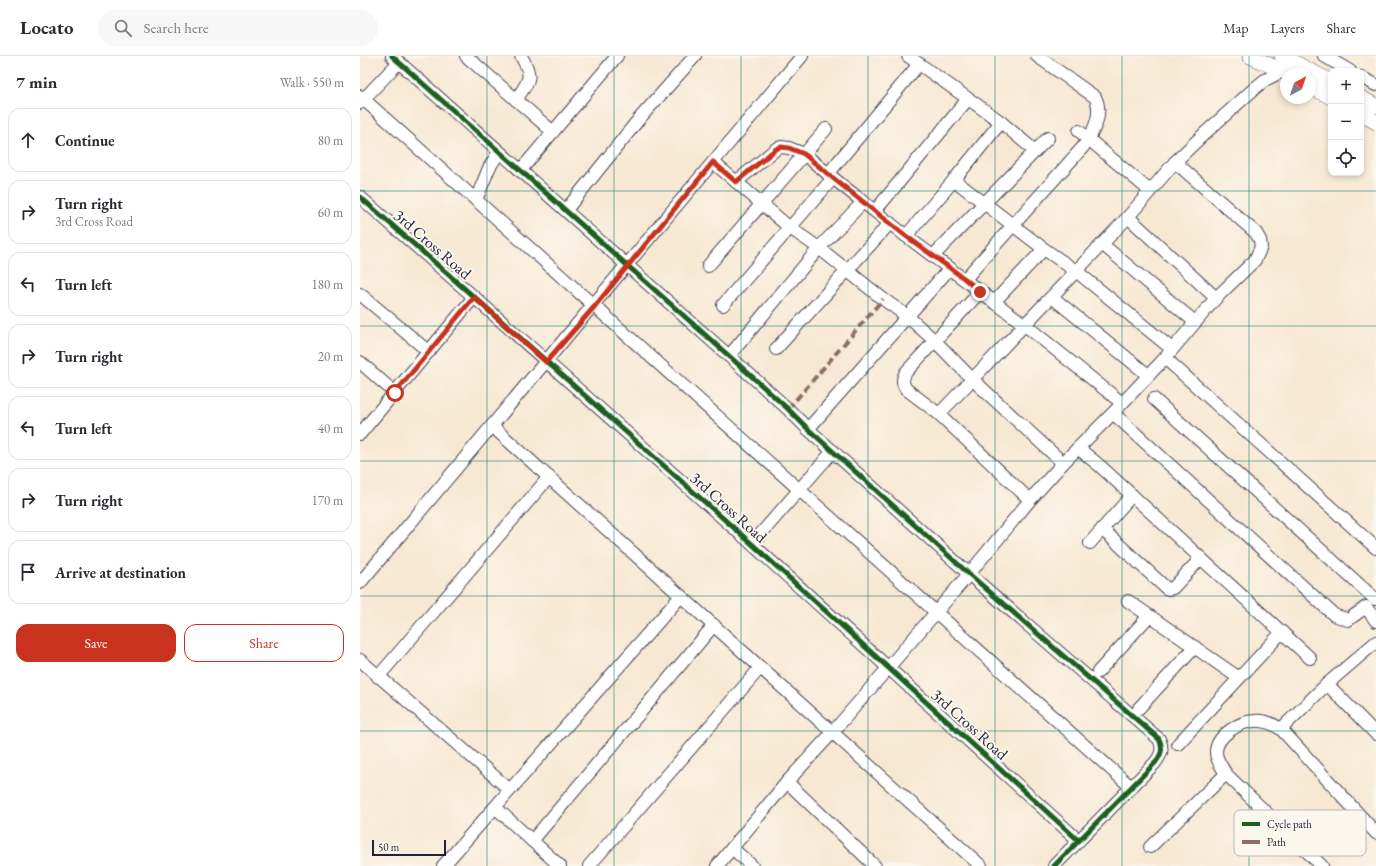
<!DOCTYPE html>
<meta charset="utf-8">
<style>
:root{--surface:#fff;--page:#f7f7f7;--text:#2b2b33;--muted:#7c7c81;--line:#e1e1e2;--accent:#c8321e}
body{margin:0;font-family:"EB Garamond",serif;background:var(--page);color:var(--text)}
.controls{position:absolute;right:12px;top:12px;display:grid;overflow:hidden;border-radius:8px;box-shadow:0 2px 6px #0003}
.controls button{width:36px;height:36px;display:grid;place-items:center;padding:0;border:0;border-bottom:1px solid var(--line);background:var(--surface);color:var(--text);font:20px sans-serif}
.compass{position:absolute;left:920px;top:12px;width:36px;height:36px;border-radius:50%;background:var(--surface);box-shadow:0 2px 6px #0003;rotate:40deg}
.scale{position:absolute;left:12px;bottom:10px;width:74px;box-sizing:border-box;padding-left:4px;border:2px solid #22223b;border-top:0;font-size:11px;line-height:14px;white-space:nowrap;color:#22223b;-webkit-text-stroke:3px #fbf7ec;paint-order:stroke}
.stop{position:absolute;width:12px;height:12px;margin:-9px;border:3px solid #c8321e;border-radius:50%;background:#fff}
.stop.end{background:#c8321e;border-color:#fff;box-shadow:0 1px 4px #0008}
.list{margin:0;padding:0;list-style:none}
h2{display:flex;justify-content:space-between;align-items:center;height:52px;margin:0;padding:0 16px;font-size:17px}
h2 small{font-size:13px;font-weight:400;color:var(--muted)}
.list li{display:grid;grid-template-columns:26px 1fr auto;gap:12px;align-items:center;box-sizing:border-box;height:64px;margin:0 8px 8px;padding:0 8px;border:1px solid var(--line);border-radius:12px}
.list b{display:block;font-size:15px;white-space:nowrap}
.list p{margin:0;font-size:13px;white-space:nowrap;color:var(--muted)}
.list em{font-size:13px;font-style:normal;color:var(--muted)}
.actions{display:flex;gap:8px;padding:12px 16px}
.actions a{flex:1;padding:9px 0;border:1px solid var(--accent);border-radius:12px;text-align:center;font-size:14px;color:var(--accent)}
.actions .main{background:var(--accent);color:#fff}
.icon{flex:none;width:22px;height:22px;fill:none;stroke:currentColor;stroke-width:2;stroke-linecap:round;stroke-linejoin:round}
.map{position:relative;flex:none;width:1016px;height:810px;overflow:hidden}
header{display:flex;align-items:center;gap:24px;box-sizing:border-box;height:56px;padding:0 20px;background:var(--surface);border-bottom:1px solid var(--line)}
header strong{font-size:19px}
nav{display:flex;gap:22px;margin-inline-start:auto;font-size:14px}
.search{width:280px;height:36px;background:var(--page);display:flex;align-items:center;gap:10px;box-sizing:border-box;padding:0 14px;border-radius:22px;color:var(--muted);font-size:15px}
main{display:flex}
aside{flex:1;background:var(--surface)}
.map>svg:first-child{display:block}
.lines{fill:none;stroke-linecap:round;stroke-linejoin:round}
.minor-casing{stroke:#424052;stroke-width:14}
.major-casing{stroke:#424052;stroke-width:16}
.minor{stroke:#fff;stroke-width:12}
.major{stroke:#fff;stroke-width:15}
.quiet{stroke:#8d6e63;stroke-width:4;stroke-dasharray:8 4;stroke-linecap:butt}
.cycleway-casing{stroke:#fbf7ec;stroke-width:8}
.cycleway{stroke:#1b5e20;stroke-width:5}
.route{stroke:#c8321e;stroke-width:5}
.grid{fill:none;stroke:#0f766e;stroke-width:1;stroke-opacity:0.55}
.labels{text-anchor:middle;stroke-width:4;stroke-linejoin:round;paint-order:stroke}
.street-label{font-size:16px;fill:#22223b;stroke:#fbf7ec}
.key{fill:#fbf7ec;stroke:#bab7b7;stroke-width:1}
.key-label{font-size:11px;fill:#22223b}
</style>
<header>
<strong>Locato</strong>
<div class="search"><svg class="icon" aria-label="search" viewBox="0 0 24 24"><circle cx="10" cy="10" r="6"/><path d="M15 15l6 6"/></svg>Search here</div>
<nav><a>Map</a><a>Layers</a><a>Share</a></nav>
</header>
<main>
<aside>
<h2>7 min<small>Walk · 550 m</small></h2>
<ul class="list">
<li><svg class="icon" aria-label="ahead" viewBox="0 0 24 24"><path d="M12 20V5M6 11l6-6 6 6"/></svg><div><b>Continue</b></div><em>80 m</em></li>
<li><svg class="icon" aria-label="right" viewBox="0 0 24 24"><path d="M7 20v-9h11M14 6l5 5-5 5"/></svg><div><b>Turn right</b><p>3rd Cross Road</p></div><em>60 m</em></li>
<li><svg class="icon" aria-label="left" viewBox="0 0 24 24"><path d="M17 20v-9H6M10 6l-5 5 5 5"/></svg><div><b>Turn left</b></div><em>180 m</em></li>
<li><svg class="icon" aria-label="right" viewBox="0 0 24 24"><path d="M7 20v-9h11M14 6l5 5-5 5"/></svg><div><b>Turn right</b></div><em>20 m</em></li>
<li><svg class="icon" aria-label="left" viewBox="0 0 24 24"><path d="M17 20v-9H6M10 6l-5 5 5 5"/></svg><div><b>Turn left</b></div><em>40 m</em></li>
<li><svg class="icon" aria-label="right" viewBox="0 0 24 24"><path d="M7 20v-9h11M14 6l5 5-5 5"/></svg><div><b>Turn right</b></div><em>170 m</em></li>
<li><svg class="icon" aria-label="arrive" viewBox="0 0 24 24"><path d="M6 21V4h12l-3 4 3 4H6"/></svg><div><b>Arrive at destination</b></div></li>
</ul>
<div class="actions"><a class="main">Save</a><a>Share</a></div>
</aside>
<div class="map">
<svg width="1016" height="810" viewBox="0 0 1016 810">
<rect width="100%" height="100%" fill="#fbf7ec"/>
<filter id="ink" filterUnits="userSpaceOnUse"><feTurbulence type="fractalNoise" baseFrequency=".025" numOctaves="2"/><feDisplacementMap in="SourceGraphic" scale="8" xChannelSelector="R" yChannelSelector="G"/><feConvolveMatrix kernelMatrix="1 2 1 2 8 2 1 2 1" color-interpolation-filters="sRGB"/></filter>
<filter id="wash" filterUnits="userSpaceOnUse"><feTurbulence type="fractalNoise" baseFrequency=".012" numOctaves="4" result="noise"/><feDisplacementMap in="SourceGraphic" scale="16" xChannelSelector="R" yChannelSelector="G"/><feGaussianBlur stdDeviation="0.9" result="paint"/><feColorMatrix in="noise" values="0 0 0 0 0 0 0 0 0 0 0 0 0 0 0 0 0 1.4 0 .05"/><feComposite in="paint" operator="in"/></filter>
<g filter="url(#wash)">
<rect width="100%" height="100%" fill="#f7e8d3"/>
</g>
<g filter="url(#ink)">
<g class="lines">
<g class="minor-casing">
<g id="minor">
<path d="M32,0L369,300L428,353L448,373L609,518L799,683C804,693 801,699 795,707L694,810"/>
<path d="M106,0L193,76"/>
<path d="M548,0L641,66L675,95"/>
<path d="M964,0L990,15"/>
<path d="M1001,21L1016,29"/>
<path d="M0,40L771,731"/>
<path d="M156,44C169,24 174,22 161,0"/>
<path d="M0,47L39,6"/>
<path d="M719,75L790,135"/>
<path d="M353,106L430,172L459,192L523,243L547,260L575,285L612,323L703,407"/>
<path d="M160,115L257,0"/>
<path d="M468,118L559,8"/>
<path d="M594,124L684,193L716,215L812,293"/>
<path d="M376,126L416,93L421,91L429,92L444,98L473,122L546,180L665,269L762,347"/>
<path d="M0,141L114,241L392,488L718,784"/>
<path d="M116,144L129,112L139,96"/>
<path d="M206,154L279,63L335,0"/>
<path d="M515,155L608,43"/>
<path d="M768,161L856,242"/>
<path d="M546,180L594,124L641,66"/>
<path d="M742,188L835,266"/>
<path d="M573,200L688,82"/>
<path d="M348,210L466,73"/>
<path d="M605,223L723,91C733,77 744,58 735,41L677,0"/>
<path d="M620,236L546,316C542,323 542,327 546,333L579,358L670,444"/>
<path d="M0,238L69,296"/>
<path d="M692,241L788,319"/>
<path d="M634,246L684,193"/>
<path d="M363,249L473,122"/>
<path d="M416,293L530,167"/>
<path d="M369,300L459,192L503,146"/>
<path d="M805,302L1016,492"/>
<path d="M0,306L35,337"/>
<path d="M794,343L1015,543"/>
<path d="M753,357L974,559L988,564L1006,551L1016,565"/>
<path d="M579,358L768,161L815,106L844,78L895,32L905,24L923,15L924,9"/>
<path d="M133,371L621,810"/>
<path d="M448,373L590,212"/>
<path d="M0,378L114,241"/>
<path d="M718,392L740,410L950,602"/>
<path d="M742,473L806,532L809,533L813,532L841,502"/>
<path d="M730,487L772,439"/>
<path d="M392,488L473,395"/>
<path d="M0,527C148,352 295,176 442,0"/>
<path d="M768,545L879,622"/>
<path d="M0,604L150,734"/>
<path d="M738,616L789,560"/>
<path d="M18,621L189,421"/>
<path d="M967,628L1016,678"/>
<path d="M779,652L835,591"/>
<path d="M921,673L967,628L1016,586"/>
<path d="M818,688L922,576"/>
<path d="M427,726L515,810"/>
<path d="M136,752L200,810"/>
<path d="M172,785L354,569"/>
<path d="M790,791L866,718"/>
<path d="M372,792L392,810"/>
<path d="M83,810L321,540"/>
<path d="M229,810L400,612"/>
<path d="M357,810L427,726L472,677L609,518L670,444L703,407L753,357L805,302L856,242L895,204L901,191L900,184L896,177L815,106"/>
<path d="M962,810L866,718C862,711 856,704 856,696C856,680 880,665 895,665C904,664 913,668 921,673L1016,777"/>
</g>
</g>
<g class="major-casing">
<g id="major">
<path d="M890,0L929,18"/>
<path d="M922,0L971,26"/>
<path d="M950,30L971,41"/>
<path d="M1001,42L1016,50"/>
<path d="M1001,58L1016,66"/>
</g>
</g>
<use href="#minor" class="minor"/>
<use href="#major" class="major"/>
<path class="quiet" d="M428,353L523,243"/>
<g class="cycleway-casing">
<g id="cycleway">
<path d="M32,0L369,300L428,353L448,373L609,518L799,683C804,693 801,699 795,707L694,810"/>
<path d="M0,141L114,241L392,488L718,784"/>
</g>
</g>
<use href="#cycleway" class="cycleway"/>
</g>
</g>
<g class="lines" filter="url(#ink)">
<path class="route" d="M35,337L114,241L186,306L235,250L353,106L376,126L416,93L421,91L429,92L444,98L473,122L546,180L605,223L620,236"/>
</g>
<path class="grid" d="M127,0V810M254,0V810M381,0V810M508,0V810M635,0V810M762,0V810M889,0V810M0,135H1016M0,270H1016M0,405H1016M0,540H1016M0,675H1016"/>
<g class="labels">
<g class="street-label">
<text transform="translate(73 188) rotate(41)" y="6">3rd Cross Road</text>
<text transform="translate(369 451) rotate(42)" y="6">3rd Cross Road</text>
<text transform="translate(610 668) rotate(42)" y="6">3rd Cross Road</text>
</g>
</g>
<rect x="874" y="754" width="132" height="46" rx="6" class="key"/>
<rect x="882" y="766" width="18" height="4" fill="#1b5e20"/>
<rect x="882" y="784" width="18" height="4" fill="#8d6e63"/>
<g class="key-label">
<text x="907" y="772">Cycle path</text>
<text x="907" y="790">Path</text>
</g>
</svg>
<div class="controls">
<button>+</button>
<button>−</button>
<button><svg class="icon" aria-label="locate" viewBox="0 0 24 24"><circle cx="12" cy="12" r="6"/><path d="M12 2v4M12 18v4M2 12h4M18 12h4"/></svg></button>
</div>
<svg class="compass" viewBox="-18 -18 36 36"><path d="M0-13l5 13h-10z" fill="#e53935"/><path d="M0 13l5-13h-10z" fill="#7c7c81"/></svg>
<div class="scale">50 m</div>
<div class="stop" style="left:35px;top:337px"></div>
<div class="stop end" style="left:620px;top:236px"></div>
</div>
</main>
